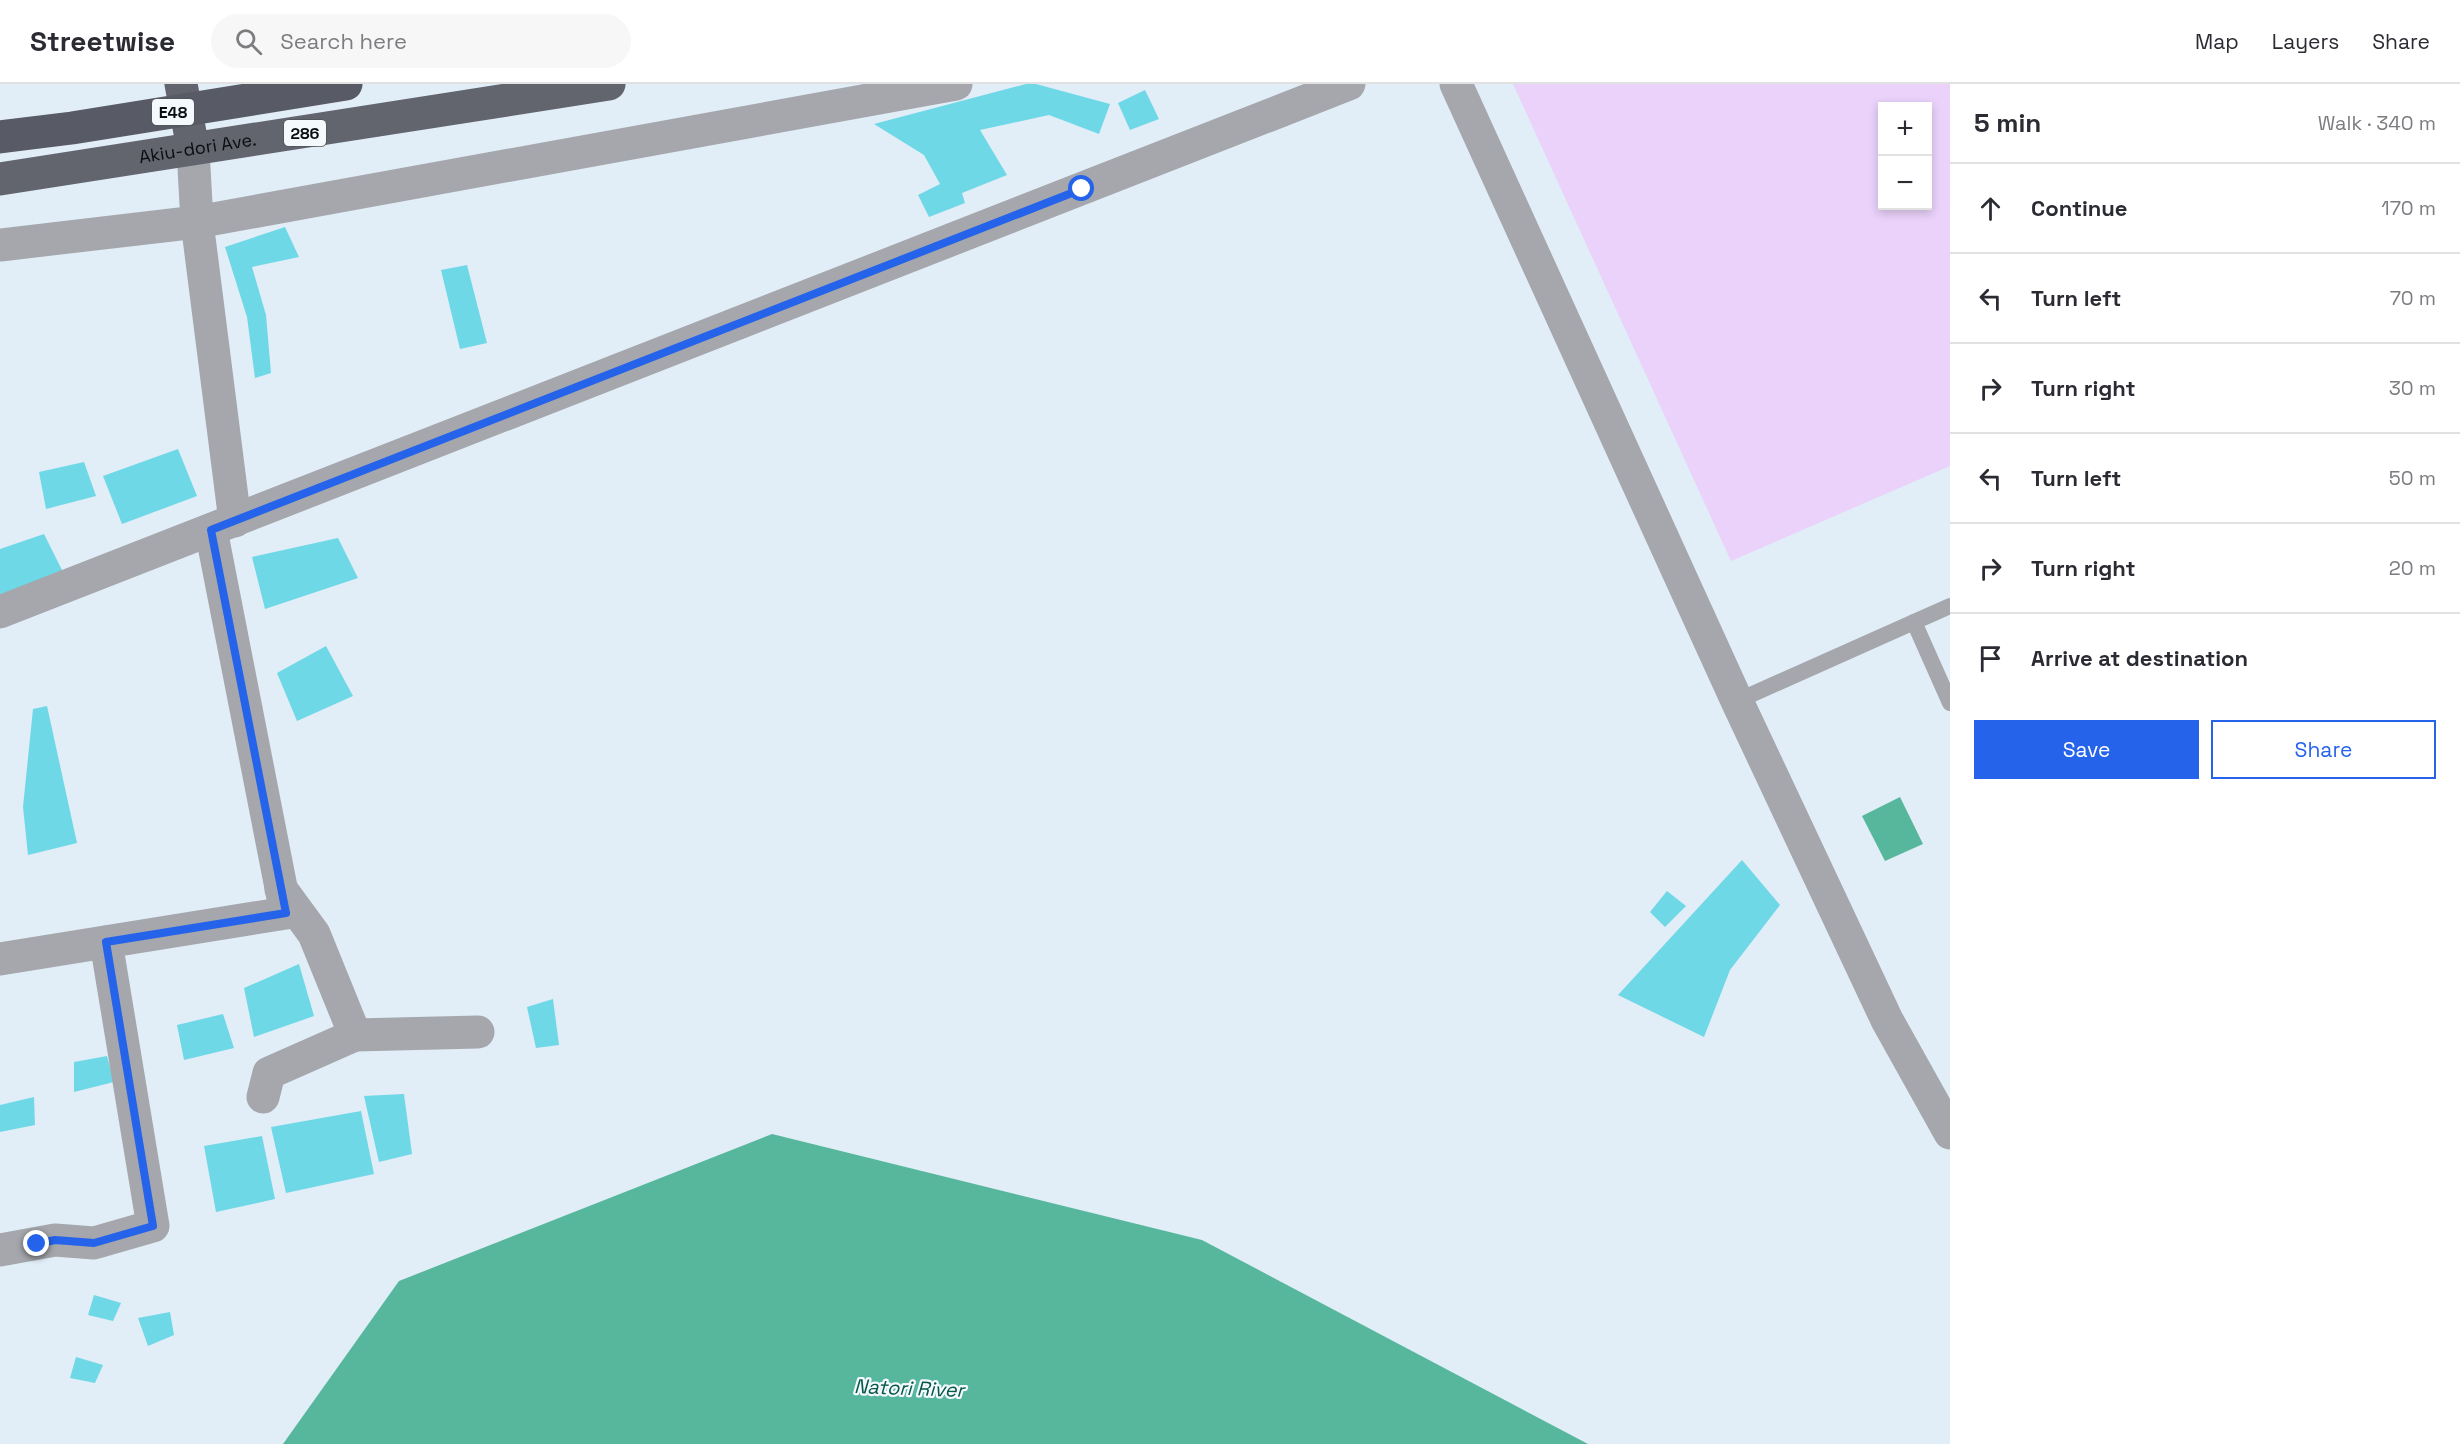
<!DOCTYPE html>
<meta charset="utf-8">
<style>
:root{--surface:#fff;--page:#f7f7f7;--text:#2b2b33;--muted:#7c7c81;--line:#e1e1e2;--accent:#2563eb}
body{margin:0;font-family:"Space Grotesk",sans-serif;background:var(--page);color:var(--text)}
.controls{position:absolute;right:18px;top:18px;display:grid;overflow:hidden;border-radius:0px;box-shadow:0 3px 9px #0003}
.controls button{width:54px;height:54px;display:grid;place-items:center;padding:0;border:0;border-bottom:2px solid var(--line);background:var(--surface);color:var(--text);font:30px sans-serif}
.stop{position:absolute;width:18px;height:18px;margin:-14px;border:4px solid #2563eb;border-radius:50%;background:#fff}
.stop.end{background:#2563eb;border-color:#fff;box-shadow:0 2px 6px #0008}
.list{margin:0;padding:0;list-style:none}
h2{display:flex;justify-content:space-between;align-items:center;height:78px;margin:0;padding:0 24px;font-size:26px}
h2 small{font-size:20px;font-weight:400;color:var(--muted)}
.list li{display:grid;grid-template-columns:39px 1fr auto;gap:18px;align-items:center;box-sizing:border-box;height:90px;padding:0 24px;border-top:2px solid var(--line)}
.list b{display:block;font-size:22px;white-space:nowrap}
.list em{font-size:20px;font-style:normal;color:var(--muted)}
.actions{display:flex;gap:12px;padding:18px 24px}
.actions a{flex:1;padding:14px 0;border:2px solid var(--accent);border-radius:0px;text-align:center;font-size:21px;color:var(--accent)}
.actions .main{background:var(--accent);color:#fff}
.icon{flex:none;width:33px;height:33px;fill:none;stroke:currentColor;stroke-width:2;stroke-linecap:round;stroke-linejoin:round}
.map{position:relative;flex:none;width:1950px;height:1360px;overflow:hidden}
header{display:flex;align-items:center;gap:36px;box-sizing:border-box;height:84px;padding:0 30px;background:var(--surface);border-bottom:2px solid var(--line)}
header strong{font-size:28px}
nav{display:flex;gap:33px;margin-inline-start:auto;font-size:21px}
.search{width:420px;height:54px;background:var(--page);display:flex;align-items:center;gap:15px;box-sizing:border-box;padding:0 21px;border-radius:33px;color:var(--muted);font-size:22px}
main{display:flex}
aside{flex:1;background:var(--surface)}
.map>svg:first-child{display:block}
.green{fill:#ead2fa;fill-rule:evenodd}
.water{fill:#57b79d}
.building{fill:#6fd8e7}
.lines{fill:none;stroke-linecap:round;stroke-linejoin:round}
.service{stroke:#a5a7ac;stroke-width:16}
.minor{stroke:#a5a7ac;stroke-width:33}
.trunk{stroke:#62646e;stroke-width:33}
.motorway-bridge{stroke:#585a65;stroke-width:33}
.route{stroke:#2563eb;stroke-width:8}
.labels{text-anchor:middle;stroke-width:4.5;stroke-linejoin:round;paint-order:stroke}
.shield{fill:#f4f9fd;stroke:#505457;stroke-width:1.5}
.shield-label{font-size:16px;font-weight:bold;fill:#090d10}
.street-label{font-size:18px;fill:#090d10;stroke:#f4f9fd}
.water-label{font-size:20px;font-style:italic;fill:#055948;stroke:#f4f9fd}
</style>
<header>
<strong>Streetwise</strong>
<div class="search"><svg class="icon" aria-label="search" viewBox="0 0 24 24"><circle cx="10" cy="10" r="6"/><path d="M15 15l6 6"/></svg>Search here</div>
<nav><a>Map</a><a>Layers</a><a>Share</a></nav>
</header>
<main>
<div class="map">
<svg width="1950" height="1360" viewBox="0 0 1950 1360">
<rect width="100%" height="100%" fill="#e1edf7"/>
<path class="green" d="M1513,0H1950V382L1731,477ZM1882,22H1928V122H1882Z"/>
<g class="water">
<path d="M1900,713L1923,760L1885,777L1862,732Z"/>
<path d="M772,1050L1202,1156L1588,1360H283L399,1197Z"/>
</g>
<g class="building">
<path d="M1026,0H1036L1110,20L1099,50L1049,31L980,46L1007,91L962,109L965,119L929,133L918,111L940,100L924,71L874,40Z"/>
<path d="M1145,6L1159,35L1130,46L1118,19Z"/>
<path d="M285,143L299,173L252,183L266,231L271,289L255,294L247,233L225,163Z"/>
<path d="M467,181L487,259L460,265L441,186Z"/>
<path d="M178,365L197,412L122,440L103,392Z"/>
<path d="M84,378L96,412L46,425L39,388Z"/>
<path d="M44,450L64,490L0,513V465Z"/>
<path d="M338,454L358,494L265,525L252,473Z"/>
<path d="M326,562L353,612L297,637L277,589Z"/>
<path d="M47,622L77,759L28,771L23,723L33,625Z"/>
<path d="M1742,776L1780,821L1730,886L1704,953L1618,911Z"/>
<path d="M1667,807L1686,822L1665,843L1650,828Z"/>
<path d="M299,880L314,932L254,953L244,904Z"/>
<path d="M553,915L559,961L536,964L527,923Z"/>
<path d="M223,930L234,964L184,976L177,941Z"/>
<path d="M107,972L114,998L74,1008V978Z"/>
<path d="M404,1010L412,1070L379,1078L364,1012Z"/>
<path d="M34,1013L35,1041L0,1048V1021Z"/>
<path d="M361,1027L374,1090L286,1109L271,1043Z"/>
<path d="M262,1052L275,1115L216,1128L204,1062Z"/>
<path d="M94,1211L121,1219L113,1237L88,1231Z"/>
<path d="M170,1228L174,1251L148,1262L138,1234Z"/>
<path d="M76,1273L103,1281L95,1299L70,1294Z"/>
</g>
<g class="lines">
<g class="service">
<path d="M1914,538L1950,522"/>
<path d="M1737,617L1914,538L1950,619"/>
</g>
<g class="minor">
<path d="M1456,0L1737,617L1887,936L1950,1049"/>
<path d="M193,66L197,138L235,437"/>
<path d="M0,161L197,138L956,0"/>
<path d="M0,528L1349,0"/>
<path d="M0,875L286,829L211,446"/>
<path d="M355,951L478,948"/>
<path d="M263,1013L269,989L355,951L314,850L281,805"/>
<path d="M0,1166L55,1156L94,1159L153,1142L106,858"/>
</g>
<g class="trunk">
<path d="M181,0L191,54"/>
<path id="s1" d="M0,95L609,0"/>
</g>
<path class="motorway-bridge" d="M0,53L72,44L346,0"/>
</g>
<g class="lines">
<path class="route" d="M37,1160L55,1156L94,1159L153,1142L106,858L286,829L211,446L1082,105"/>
</g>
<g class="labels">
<g class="shield">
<rect x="152" y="15" width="42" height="26" rx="4.5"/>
<rect x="284" y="36" width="42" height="26" rx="4.5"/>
</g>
<g class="shield-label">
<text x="173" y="34">E48</text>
<text x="305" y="55">286</text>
</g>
<g class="street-label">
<text dy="6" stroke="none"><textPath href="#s1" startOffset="200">Akiu-dori Ave.</textPath></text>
</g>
<g class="water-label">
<text transform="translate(909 1304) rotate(2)" y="7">Natori River</text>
</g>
</g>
</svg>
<div class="controls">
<button>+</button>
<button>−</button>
</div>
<div class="stop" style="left:1082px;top:105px"></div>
<div class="stop end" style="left:37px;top:1160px"></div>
</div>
<aside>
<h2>5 min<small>Walk · 340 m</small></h2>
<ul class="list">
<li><svg class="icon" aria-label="ahead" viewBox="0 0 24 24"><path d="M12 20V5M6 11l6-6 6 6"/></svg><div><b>Continue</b></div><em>170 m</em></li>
<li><svg class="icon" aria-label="left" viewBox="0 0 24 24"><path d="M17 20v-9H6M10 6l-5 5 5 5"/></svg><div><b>Turn left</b></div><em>70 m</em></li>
<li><svg class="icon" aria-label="right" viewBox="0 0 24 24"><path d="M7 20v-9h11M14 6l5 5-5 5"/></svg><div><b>Turn right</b></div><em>30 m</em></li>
<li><svg class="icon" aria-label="left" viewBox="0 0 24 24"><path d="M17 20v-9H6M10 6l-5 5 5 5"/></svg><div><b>Turn left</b></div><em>50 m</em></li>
<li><svg class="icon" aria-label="right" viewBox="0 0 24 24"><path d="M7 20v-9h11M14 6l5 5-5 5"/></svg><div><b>Turn right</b></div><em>20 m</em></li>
<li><svg class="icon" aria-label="arrive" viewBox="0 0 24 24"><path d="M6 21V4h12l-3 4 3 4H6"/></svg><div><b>Arrive at destination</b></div></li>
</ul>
<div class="actions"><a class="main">Save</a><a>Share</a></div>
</aside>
</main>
